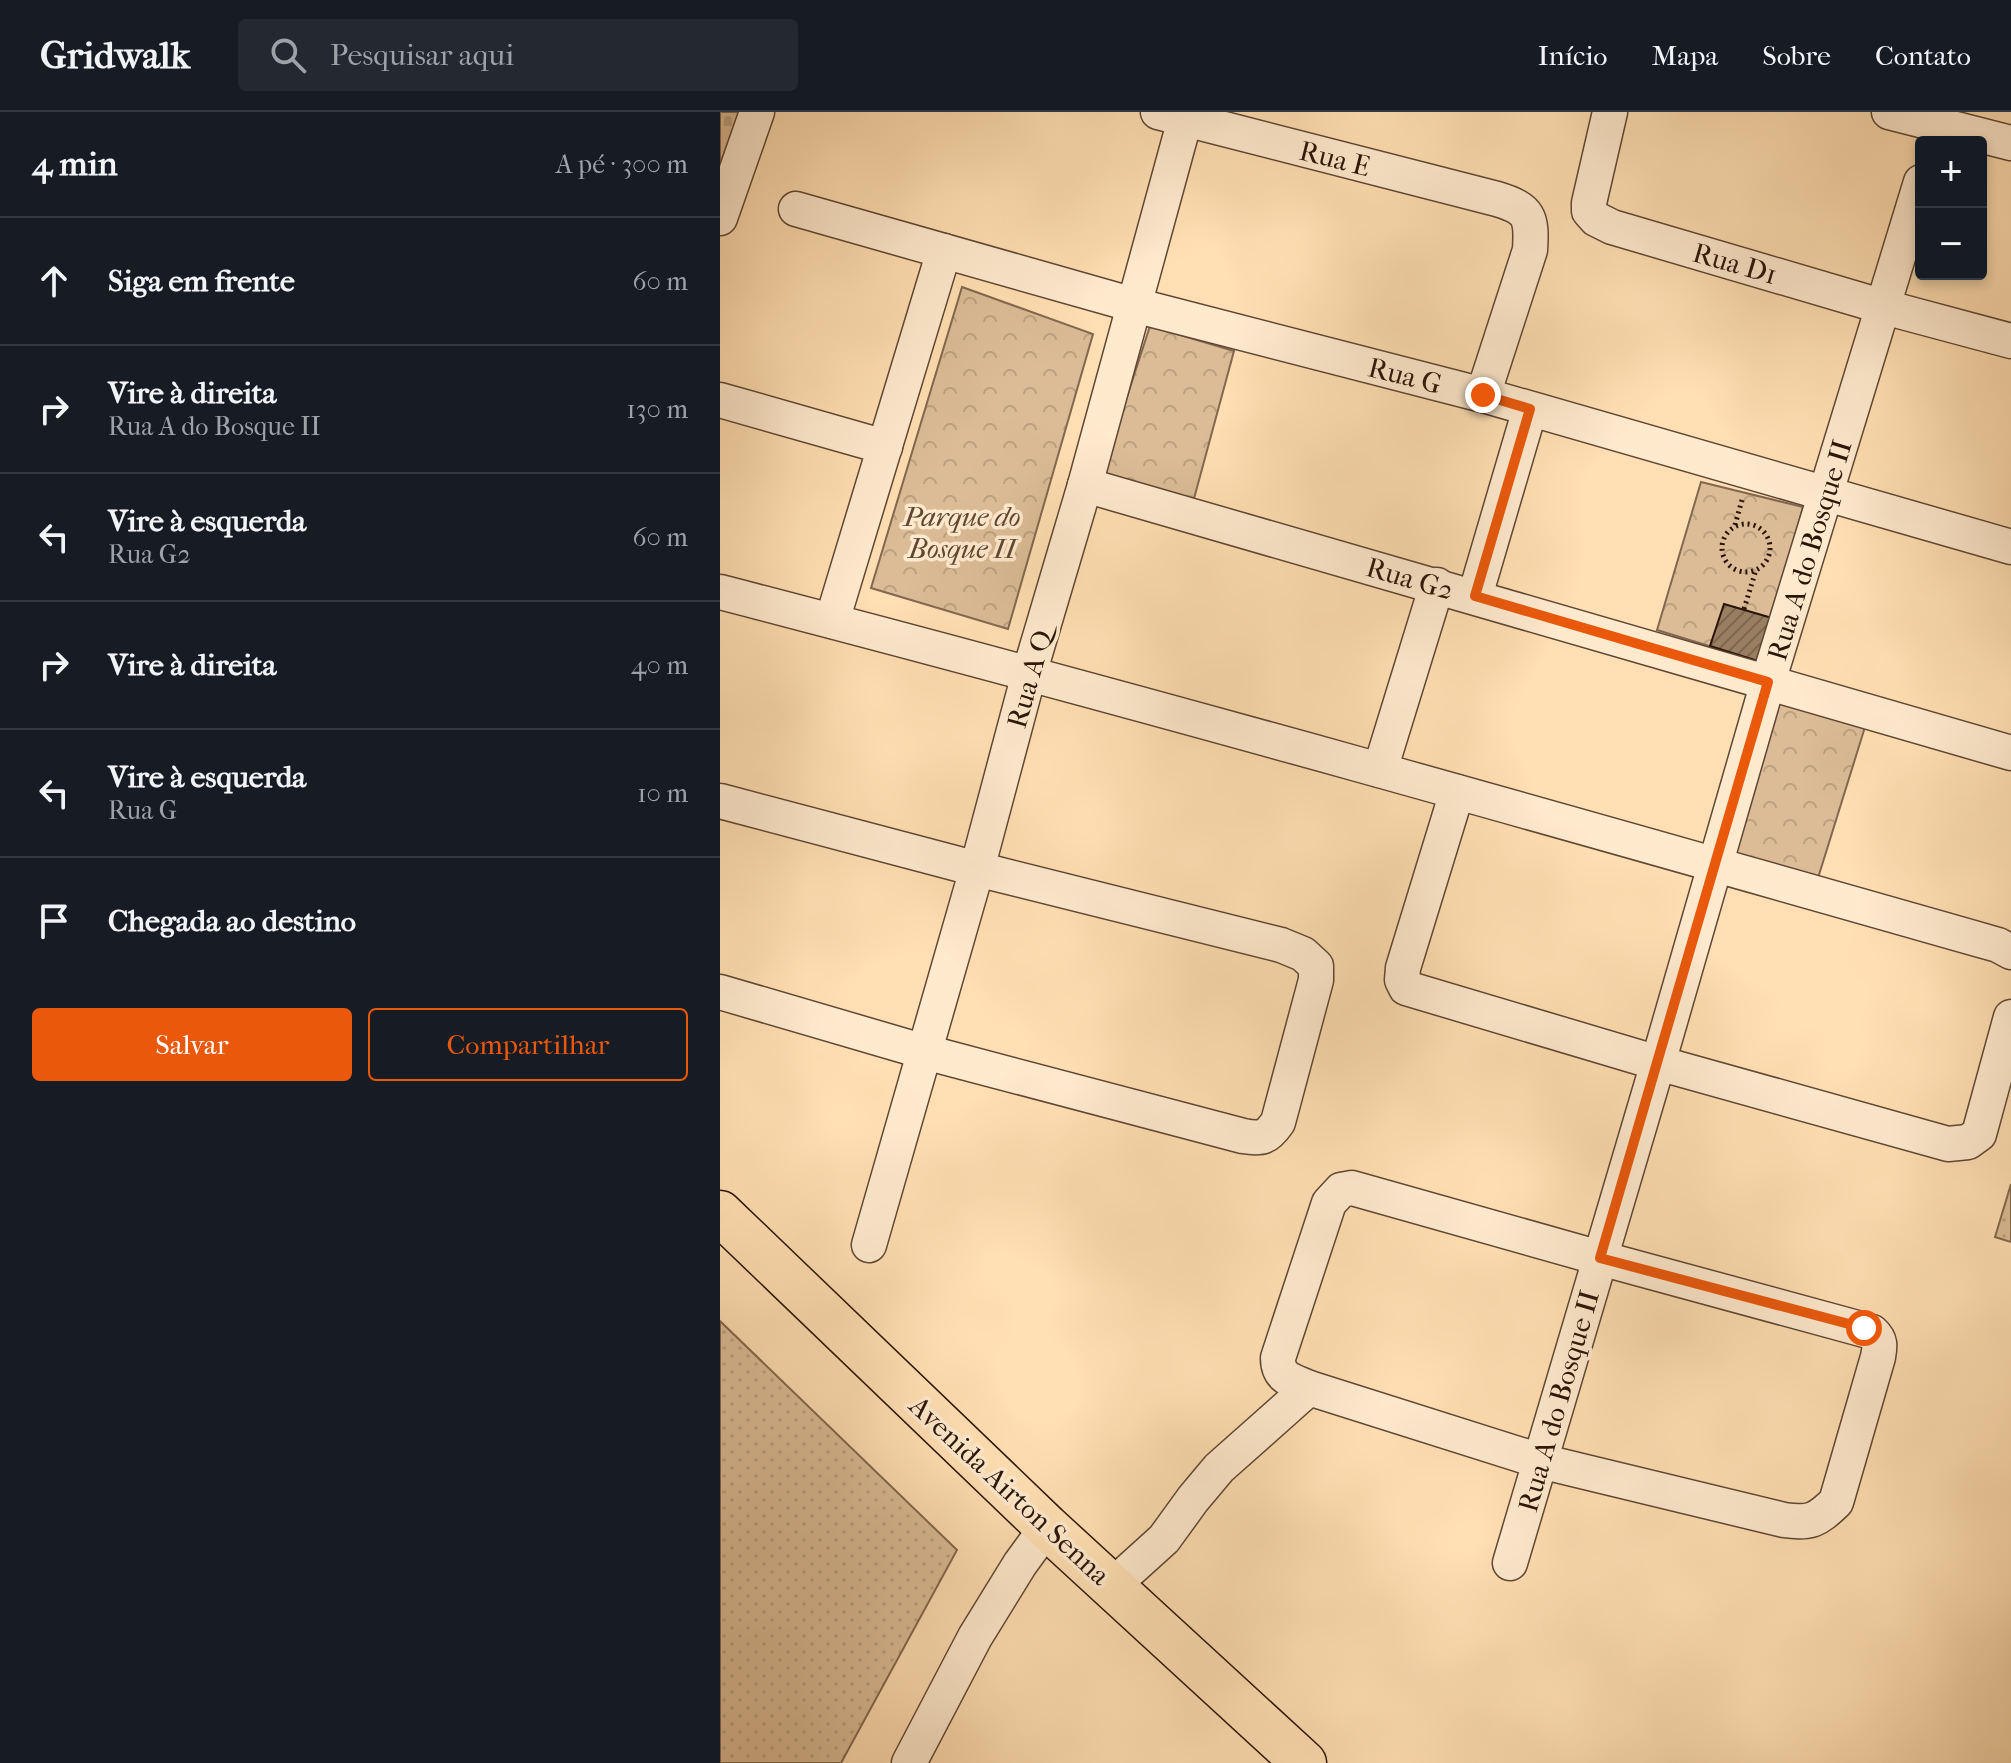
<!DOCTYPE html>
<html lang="pt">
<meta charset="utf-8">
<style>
:root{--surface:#171b24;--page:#242831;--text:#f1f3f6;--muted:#9ea1a6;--line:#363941;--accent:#ea580c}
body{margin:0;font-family:"IM FELL French Canon",serif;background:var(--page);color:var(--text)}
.controls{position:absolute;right:24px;top:24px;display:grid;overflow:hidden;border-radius:8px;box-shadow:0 4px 12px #0003}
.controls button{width:72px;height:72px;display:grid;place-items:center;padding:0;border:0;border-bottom:2px solid var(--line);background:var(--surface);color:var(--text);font:40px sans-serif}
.stop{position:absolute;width:24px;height:24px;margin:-18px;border:6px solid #ea580c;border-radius:50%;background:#fff}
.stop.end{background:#ea580c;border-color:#fff;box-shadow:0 2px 8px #0008}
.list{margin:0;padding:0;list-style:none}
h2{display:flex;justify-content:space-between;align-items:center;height:104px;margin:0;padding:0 32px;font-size:34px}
h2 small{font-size:26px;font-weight:400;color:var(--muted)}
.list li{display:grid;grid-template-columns:52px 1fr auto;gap:24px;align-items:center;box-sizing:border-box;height:128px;padding:0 32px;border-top:2px solid var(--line)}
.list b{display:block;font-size:30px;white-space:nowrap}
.list p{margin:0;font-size:26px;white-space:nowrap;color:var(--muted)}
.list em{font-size:26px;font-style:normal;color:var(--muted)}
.actions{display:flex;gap:16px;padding:24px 32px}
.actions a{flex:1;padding:18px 0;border:2px solid var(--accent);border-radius:8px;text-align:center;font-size:28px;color:var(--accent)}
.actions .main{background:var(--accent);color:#fff}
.icon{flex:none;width:44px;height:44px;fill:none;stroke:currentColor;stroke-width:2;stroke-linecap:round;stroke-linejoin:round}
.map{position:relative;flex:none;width:1291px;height:1651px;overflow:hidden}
header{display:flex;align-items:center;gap:48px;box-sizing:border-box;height:112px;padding:0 40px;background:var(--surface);border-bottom:2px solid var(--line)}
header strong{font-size:38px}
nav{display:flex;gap:44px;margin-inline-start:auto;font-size:28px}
.search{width:560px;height:72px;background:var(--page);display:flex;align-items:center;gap:20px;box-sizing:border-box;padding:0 28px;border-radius:8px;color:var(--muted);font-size:30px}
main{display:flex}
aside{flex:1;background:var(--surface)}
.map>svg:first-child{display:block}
.grass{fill:url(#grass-dots);stroke:#836850;stroke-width:2}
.forest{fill:url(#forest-crowns);stroke:#836850;stroke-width:2}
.cemetery{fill:url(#cemetery-stones);stroke:#836850;stroke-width:2}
.building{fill:url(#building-hatch);stroke:#2b1409;stroke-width:2}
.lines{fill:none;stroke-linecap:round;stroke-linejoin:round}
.minor-casing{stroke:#604734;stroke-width:37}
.major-casing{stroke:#2b1409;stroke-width:47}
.path{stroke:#2b1409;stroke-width:5;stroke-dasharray:2 4;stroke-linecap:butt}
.minor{stroke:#ffeace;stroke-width:34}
.major{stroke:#ffdfb3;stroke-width:44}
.route{stroke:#ea580c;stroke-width:10}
.labels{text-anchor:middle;stroke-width:7;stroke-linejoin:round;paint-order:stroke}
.street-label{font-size:28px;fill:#2b1409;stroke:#ffeace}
.park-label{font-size:28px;font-style:italic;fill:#604633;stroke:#ffeace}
</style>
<header>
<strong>Gridwalk</strong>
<div class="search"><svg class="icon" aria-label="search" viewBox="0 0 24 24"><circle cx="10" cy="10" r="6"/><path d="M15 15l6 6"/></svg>Pesquisar aqui</div>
<nav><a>Início</a><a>Mapa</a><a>Sobre</a><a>Contato</a></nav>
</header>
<main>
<aside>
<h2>4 min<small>A pé · 300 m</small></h2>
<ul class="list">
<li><svg class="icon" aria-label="ahead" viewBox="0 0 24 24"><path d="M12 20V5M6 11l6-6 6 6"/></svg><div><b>Siga em frente</b></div><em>60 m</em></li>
<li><svg class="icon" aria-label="right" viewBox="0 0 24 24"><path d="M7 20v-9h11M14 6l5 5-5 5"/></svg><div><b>Vire à direita</b><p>Rua A do Bosque II</p></div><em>130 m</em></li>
<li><svg class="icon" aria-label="left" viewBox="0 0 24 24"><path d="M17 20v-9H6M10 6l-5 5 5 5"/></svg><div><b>Vire à esquerda</b><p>Rua G2</p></div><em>60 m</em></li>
<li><svg class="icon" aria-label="right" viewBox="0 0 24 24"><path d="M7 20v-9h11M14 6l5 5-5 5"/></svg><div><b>Vire à direita</b></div><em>40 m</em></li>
<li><svg class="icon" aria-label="left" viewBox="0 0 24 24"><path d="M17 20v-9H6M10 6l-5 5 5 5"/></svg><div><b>Vire à esquerda</b><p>Rua G</p></div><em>10 m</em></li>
<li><svg class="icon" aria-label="arrive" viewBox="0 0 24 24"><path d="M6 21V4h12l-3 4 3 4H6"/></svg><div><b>Chegada ao destino</b></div></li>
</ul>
<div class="actions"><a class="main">Salvar</a><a>Compartilhar</a></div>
</aside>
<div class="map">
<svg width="1291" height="1651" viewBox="0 0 1291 1651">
<defs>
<pattern id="grass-dots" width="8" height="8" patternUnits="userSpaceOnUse" patternTransform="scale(2)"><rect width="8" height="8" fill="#dbbc96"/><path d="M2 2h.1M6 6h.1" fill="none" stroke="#bca180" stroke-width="1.8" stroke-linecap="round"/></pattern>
<pattern id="forest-crowns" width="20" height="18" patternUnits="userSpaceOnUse" patternTransform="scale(2)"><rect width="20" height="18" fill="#dbbc96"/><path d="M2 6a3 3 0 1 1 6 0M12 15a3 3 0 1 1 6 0" fill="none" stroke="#bca180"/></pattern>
<pattern id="cemetery-stones" width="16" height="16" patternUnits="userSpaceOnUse" patternTransform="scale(2)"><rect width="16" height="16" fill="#dbbc96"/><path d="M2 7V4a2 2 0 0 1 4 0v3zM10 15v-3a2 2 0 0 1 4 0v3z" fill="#bca180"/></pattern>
<pattern id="building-hatch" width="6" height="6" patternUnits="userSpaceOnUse" patternTransform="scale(2)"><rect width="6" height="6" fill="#997e61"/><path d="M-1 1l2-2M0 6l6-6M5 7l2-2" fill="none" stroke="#7d664e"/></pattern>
</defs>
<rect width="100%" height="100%" fill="#ffdfb3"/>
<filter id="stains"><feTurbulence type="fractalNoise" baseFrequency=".0025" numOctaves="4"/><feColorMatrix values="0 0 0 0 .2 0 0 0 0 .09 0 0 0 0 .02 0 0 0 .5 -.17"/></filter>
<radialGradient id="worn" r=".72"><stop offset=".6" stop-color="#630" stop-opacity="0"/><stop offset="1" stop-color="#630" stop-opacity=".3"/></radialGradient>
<g class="grass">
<path d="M1291,1072V1130L1275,1125Z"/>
<path d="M0,1209L237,1438L121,1651H0Z"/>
</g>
<g class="forest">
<path d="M242,175L373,222L288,517L151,476Z"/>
<path d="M430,214L514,239L472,394L381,365Z"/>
<path d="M981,370L1083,395L1041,550L937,518Z"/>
<path d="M1056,586L1145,615L1098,766L1006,744Z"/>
</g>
<path class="cemetery" d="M0,0H21L0,65Z"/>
<path class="building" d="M1004,492L1052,506L1041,550L990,534Z"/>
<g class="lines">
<g class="minor-casing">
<g id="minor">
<path d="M438,0L777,87C810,97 812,105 810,138L763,283"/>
<path d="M890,0L869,91V99L876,107L892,115L1164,195L1291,229"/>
<path d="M1169,0L1291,31"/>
<path d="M76,97L414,193L763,283L1291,435"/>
<path d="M0,106L37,0"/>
<path d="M0,288L165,335"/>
<path d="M365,373L1291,641"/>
<path d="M0,480C428,591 853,712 1278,833L1291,840"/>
<path d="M755,484L810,297"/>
<path d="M112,509L224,139"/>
<path d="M660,658L717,473"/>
<path d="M737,680L683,856L682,868L686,876L938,951L1228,1032L1248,1030L1259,1022L1291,905"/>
<path d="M0,689L257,757L561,833L583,842L596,854V868L558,1010C547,1026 542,1027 523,1024L205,940L0,880"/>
<path d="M632,1076L880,1146L1152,1220C1161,1228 1160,1234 1158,1245L1116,1390C1097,1408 1091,1412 1064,1408L820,1349L589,1276C572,1268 558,1267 558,1246L609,1091L621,1078Z"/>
<path d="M149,1133L257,757L309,562L365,373L467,0"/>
<path d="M790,1451L938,951L1048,570L1201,70"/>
<path d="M392,1474L444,1427L473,1387L499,1356L589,1276"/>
<path d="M189,1651L255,1525L300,1452L327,1415"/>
</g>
</g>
<g class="major-casing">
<path id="major" d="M0,1101L327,1415L584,1651"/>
</g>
<g class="path">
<circle cx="1026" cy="436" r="24"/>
<path d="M1015,413L1022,388"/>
<path d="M1024,497L1036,458"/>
</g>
<use href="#minor" class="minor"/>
<use href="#major" class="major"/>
</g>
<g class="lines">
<path class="route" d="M763,283L810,297L755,484L1048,570L880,1146L1144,1216"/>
</g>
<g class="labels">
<g class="street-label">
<text transform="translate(615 46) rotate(14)" y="10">Rua E</text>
<text transform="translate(1015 151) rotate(16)" y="10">Rua D1</text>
<text transform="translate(685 263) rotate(14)" y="10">Rua G</text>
<text transform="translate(1089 438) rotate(-73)" y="10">Rua A do Bosque II</text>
<text transform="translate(690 466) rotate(16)" y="10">Rua G2</text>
<text transform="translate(309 567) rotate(-74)" y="10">Rua A Q</text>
<text transform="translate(838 1289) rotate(-74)" y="10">Rua A do Bosque II</text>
<text transform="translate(290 1378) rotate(43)" y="10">Avenida Airton Senna</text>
</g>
<g class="park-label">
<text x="242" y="414">Parque do<tspan x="242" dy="32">Bosque II</tspan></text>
</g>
</g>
<rect width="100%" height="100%" filter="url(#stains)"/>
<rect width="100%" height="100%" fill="url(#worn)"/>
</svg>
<div class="controls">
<button>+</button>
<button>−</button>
</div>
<div class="stop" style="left:1144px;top:1216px"></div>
<div class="stop end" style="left:763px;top:283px"></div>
</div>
</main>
